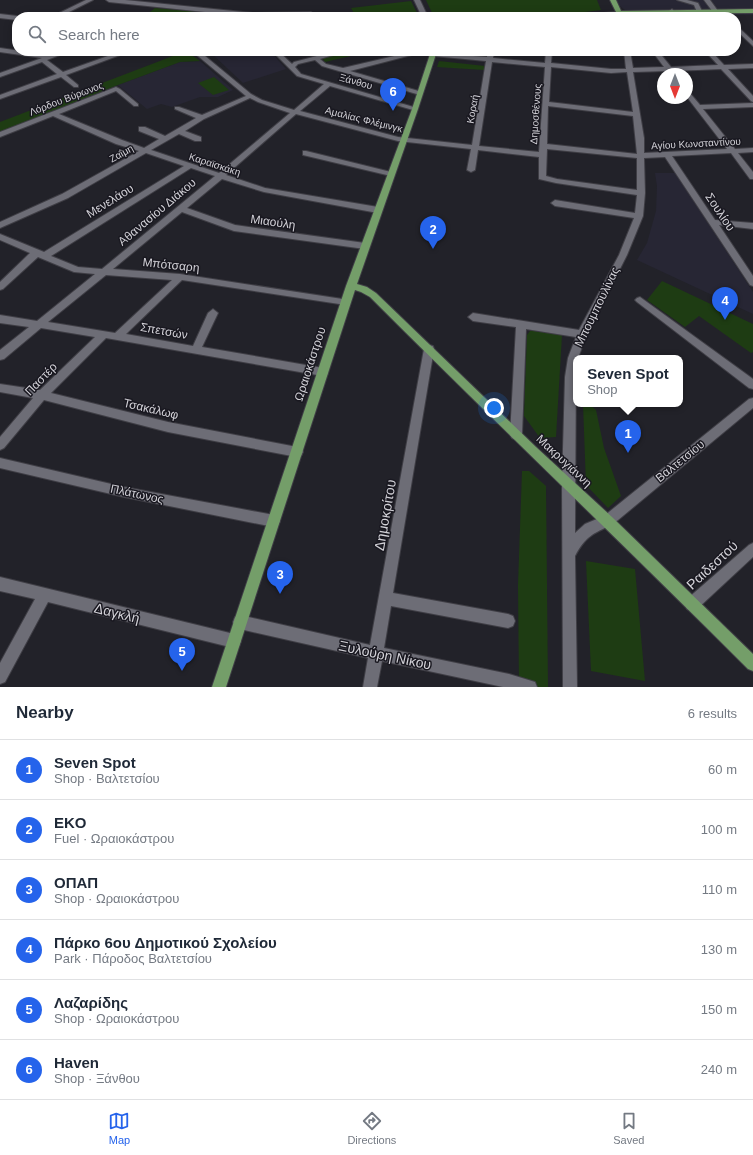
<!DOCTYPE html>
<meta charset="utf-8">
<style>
:root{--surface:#fff;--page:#f6f6f7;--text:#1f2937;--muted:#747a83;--line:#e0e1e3;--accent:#2563eb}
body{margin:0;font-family:Arial,sans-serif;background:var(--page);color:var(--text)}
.compass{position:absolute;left:657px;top:68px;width:36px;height:36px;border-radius:50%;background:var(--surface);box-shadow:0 2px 10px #0003;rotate:180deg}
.you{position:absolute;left:494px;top:408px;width:14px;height:14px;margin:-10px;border:3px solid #fff;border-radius:50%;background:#1a73e8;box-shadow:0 0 0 6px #1a73e833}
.badge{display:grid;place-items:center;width:26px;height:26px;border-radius:50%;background:var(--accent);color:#fff;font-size:13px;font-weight:700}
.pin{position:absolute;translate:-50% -33px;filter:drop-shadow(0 1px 2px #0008)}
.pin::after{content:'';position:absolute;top:21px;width:14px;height:12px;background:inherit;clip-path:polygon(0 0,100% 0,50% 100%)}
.popup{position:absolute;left:573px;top:355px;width:110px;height:52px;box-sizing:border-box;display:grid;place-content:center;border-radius:8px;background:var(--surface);filter:drop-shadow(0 1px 3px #0005);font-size:13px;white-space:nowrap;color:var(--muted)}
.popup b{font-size:15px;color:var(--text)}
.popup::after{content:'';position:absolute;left:50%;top:100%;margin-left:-8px;border:8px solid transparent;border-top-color:var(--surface)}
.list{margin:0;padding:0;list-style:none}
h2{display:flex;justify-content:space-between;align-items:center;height:52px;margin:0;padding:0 16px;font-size:17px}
h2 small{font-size:13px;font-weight:400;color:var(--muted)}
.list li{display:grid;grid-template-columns:26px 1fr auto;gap:12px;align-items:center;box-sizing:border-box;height:60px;padding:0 16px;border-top:1px solid var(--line)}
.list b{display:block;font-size:15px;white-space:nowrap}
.list p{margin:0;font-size:13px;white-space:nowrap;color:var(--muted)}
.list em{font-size:13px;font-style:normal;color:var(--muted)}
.icon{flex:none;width:22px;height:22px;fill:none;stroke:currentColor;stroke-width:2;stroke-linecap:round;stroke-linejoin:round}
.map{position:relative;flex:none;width:753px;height:687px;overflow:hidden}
.search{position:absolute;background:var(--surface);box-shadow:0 2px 10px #0003;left:12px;right:12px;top:12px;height:44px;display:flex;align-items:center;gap:10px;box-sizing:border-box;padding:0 14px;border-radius:16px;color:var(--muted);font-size:15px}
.sheet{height:412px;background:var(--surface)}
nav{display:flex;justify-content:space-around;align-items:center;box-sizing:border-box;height:56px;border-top:1px solid var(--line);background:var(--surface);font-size:11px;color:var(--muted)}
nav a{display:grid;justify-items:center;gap:2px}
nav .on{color:var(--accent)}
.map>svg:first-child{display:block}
.built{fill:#272634}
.green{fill:#1e3c13}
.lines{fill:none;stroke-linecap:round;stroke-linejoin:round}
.minor-casing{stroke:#3f3e45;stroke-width:2}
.major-casing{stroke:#3f3e45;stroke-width:2}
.minor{fill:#6d6d76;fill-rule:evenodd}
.major{fill:#749e69;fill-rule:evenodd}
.labels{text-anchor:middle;stroke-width:3;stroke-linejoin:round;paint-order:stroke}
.far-street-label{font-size:10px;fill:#d2d1d7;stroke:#191820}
.street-label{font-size:12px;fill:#d2d1d7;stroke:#191820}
.near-street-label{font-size:14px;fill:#d2d1d7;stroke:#191820}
</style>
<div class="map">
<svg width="753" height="687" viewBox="0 0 753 687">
<rect width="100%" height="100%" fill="#222229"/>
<g class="built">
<path d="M616,0H753V15L669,14L667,13L630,14L620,6Z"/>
<path d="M218,51H270L286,69L243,83L211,53Z"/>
<path d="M200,61L233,90L218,97H200L172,107L161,104L147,109L118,85L180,62Z"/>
<path d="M655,173H675L753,292V314L637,260L647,243L656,211L657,186Z"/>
</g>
<g class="green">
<path d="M426,0H597L601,10L546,17H432L433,15Z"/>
<path d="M411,1L419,17H347L355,15L351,8Z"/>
<path d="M155,8L249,16V17H144Z"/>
<path d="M186,51L200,61L180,62L118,85L0,132V122Z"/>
<path d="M346,51H372L325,62L321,57Z"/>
<path d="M439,61L485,66L484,70L437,67Z"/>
<path d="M214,77L229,90L213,95L198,83Z"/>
<path d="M662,281L753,324V352L751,353L699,316L685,327L647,300Z"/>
<path d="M530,331H535L562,335L556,437L540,438L524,416L527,335Z"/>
<path d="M583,404H589L596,410L604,448L621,496L608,508L586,485Z"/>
<path d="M522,471H529L546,486L548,687H519L518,585Z"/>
<path d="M586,561L635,569L645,681L591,671Z"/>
</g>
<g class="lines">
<g class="minor-casing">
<g id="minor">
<path d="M86,0H93L59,17H51Z"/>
<path d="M106,0H125L253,13L311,12L314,14L311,16L253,17L109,2Z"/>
<path d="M414,0H420L428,17H422Z"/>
<path d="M677,0H687L698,3L702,11L697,12L694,5Z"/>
<path d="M704,0H710L718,11L722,10L730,17H724L718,11L713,12Z"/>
<path d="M672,9L680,17H674L669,11Z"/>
<path d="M0,14L17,16L19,17H17V20L0,18Z"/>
<path d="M736,25L753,41V46L736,30Z"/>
<path d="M0,48L49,55L61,51H70L47,60L63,72L122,51H131L66,75L78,85V87H74L61,77L0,99V95L57,74L42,62L0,77V73L42,58L0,52Z"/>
<path d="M192,51H199L251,94L262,100L294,110L324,84L297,76L272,51H278L292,64L294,62L336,51H346L320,59L326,64L343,68L416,51H427L350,71L422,92V94L420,95L322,66L315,60L298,64L295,67L301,74L417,108V110H413L330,86L300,111L398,137L472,145L486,61L433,56L430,54L431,53L487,57L488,51H494L493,58L545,63L546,51H552L551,63L611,69H626L624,51H630L633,68L664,67L652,51H658L671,67L718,65L705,51H711L724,65L753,64V68L728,69L753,96V102L751,101L721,69L674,71L675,74H669L667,71L633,72L644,138V153L727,149L687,97V91L689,92L700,105L753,103V107L703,109L735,149L753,148V152L738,153L753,172V179H750L731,153L672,156L715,220L753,223V229L719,225L753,276V286L750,285L665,157L644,158L645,193L643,216L627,255L587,334L578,358H576L575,533L585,524L604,516L749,399L753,398V408L612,525C593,533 585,537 575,556L577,687H563L562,484L565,377L568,358L576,337L526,329L522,435L520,438L516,440L512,438L510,435L516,327L473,321L468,317L473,313L579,330L619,255L634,218L555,206L551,203L555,200L635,213L637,195L556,183L539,179V157L478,150L475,170L471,172L467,170L471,149L398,141L296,114L226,175L265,188L378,207L381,208L382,210L381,212L378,213L264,192L222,179L187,208L235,225L365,243L368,244L369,246L368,248L365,249L234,231L182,212L113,269L180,274L349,300L351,302L346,305L182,280L126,334L193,346L208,313L213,309L218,313L202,347L323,368L327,369L328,372L327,375L323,376L106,338L51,393L168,422L297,447L301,448L303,452L301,456L297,457L168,432L44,400L4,448L0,450V437L33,398L0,392V384L40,390L95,337L41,328L4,359L0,360V350L29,327L0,323V315L37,321L95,274L74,272L38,257L3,289L0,290V282L30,253L0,240V234L44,252L184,166L146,153L68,198L0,228V222L62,194L139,151L116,144L53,116L0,137V132L116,87L120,89L138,104V106H134L116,91L59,114L122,140L144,148L159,139L139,131V127H145L165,136L196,118L175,109V107H179L202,115L246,96ZM492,62L545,67L539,152L479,146ZM551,67L611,73L627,72L633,112L549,102ZM250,98L258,102L290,113L219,173L151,150L179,134L195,141H201V137L185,131L204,119ZM548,106L633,116L637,154L547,144ZM547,149L637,158V190L557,179L546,176ZM191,168L215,176L102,269L78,267L51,256ZM106,275L172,280L115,333L48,322Z"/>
<path d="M303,151H306L391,172L395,174L391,176L303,155Z"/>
<path d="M640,297L753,379V389L749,388L637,302L635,300L637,298Z"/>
<path d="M429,345L433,346L434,349L393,593L508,614L513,616L515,621L513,626L508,628L391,606L384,648L509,674L535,682L537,687H503L382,661L377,687H363L368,658L240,629L235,627L233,622L235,617L240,615L370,645L424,349L425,346Z"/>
<path d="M0,458L124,487L274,515L278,517L280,521L278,525L274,527L124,497L0,468Z"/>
<path d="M753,543V557L697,609L692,611L687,609L685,604L687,599L749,545Z"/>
<path d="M0,577L234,634L239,636L241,641L239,646L234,648L48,602L5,682L0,684V663L35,599L0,591Z"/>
</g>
</g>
<g class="major-casing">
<g id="major">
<path d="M610,0H616L621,11L753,9V13L633,14L596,17H574L577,15L616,12Z"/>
<path d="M431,51H437L418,109L357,284L367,287L376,293L536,447L612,517L753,654V671L748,669C623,544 495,422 370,297L361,292L355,290L226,687H212L346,286L412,109Z"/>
</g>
</g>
<use href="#minor" class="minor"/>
<use href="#major" class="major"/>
</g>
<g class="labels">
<g class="far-street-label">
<text transform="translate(356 81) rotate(16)" y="4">Ξάνθου</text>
<text transform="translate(66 98) rotate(-21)" y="4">Λόρδου Βύρωνος</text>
<text transform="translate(472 109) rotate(-80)" y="4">Κοραή</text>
<text transform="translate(535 114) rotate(-86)" y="4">Δημοσθένους</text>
<text transform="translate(364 119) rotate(14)" y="4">Αμαλίας Φλέμινγκ</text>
<text transform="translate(696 143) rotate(-3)" y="4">Αγίου Κωνσταντίνου</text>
<text transform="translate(121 153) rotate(-29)" y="4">Ζαΐμη</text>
<text transform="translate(215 164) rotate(18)" y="4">Καραϊσκάκη</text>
</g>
<g class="street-label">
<text transform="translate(110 201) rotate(-32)" y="4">Μενελάου</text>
<text transform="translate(157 212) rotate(-40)" y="4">Αθανασίου Διάκου</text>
<text transform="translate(720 212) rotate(56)" y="4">Σουλίου</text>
<text transform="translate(273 222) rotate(8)" y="4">Μιαούλη</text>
<text transform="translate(171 265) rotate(6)" y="4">Μπότσαρη</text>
<text transform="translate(597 307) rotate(-64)" y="4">Μπουμπουλίνας</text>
<text transform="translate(164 331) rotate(10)" y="4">Σπετσών</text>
<text transform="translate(310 364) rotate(-72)" y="4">Ωραιοκάστρου</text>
<text transform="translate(41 379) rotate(-46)" y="4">Παστέρ</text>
<text transform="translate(151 409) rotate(13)" y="4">Τσακάλωφ</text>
<text transform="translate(564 461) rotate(43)" y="4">Μακρυγιάννη</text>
<text transform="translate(680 461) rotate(-39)" y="4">Βαλτετσίου</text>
<text transform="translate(137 494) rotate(12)" y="4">Πλάτωνος</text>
</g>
<g class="near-street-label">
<text transform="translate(385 515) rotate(-80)" y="5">Δημοκρίτου</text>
<text transform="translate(712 565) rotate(-43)" y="5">Ραιδεστού</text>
<text transform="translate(117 613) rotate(14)" y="5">Δαγκλή</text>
<text transform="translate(385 655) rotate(12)" y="5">Ξυλούρη Νίκου</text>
</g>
</g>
</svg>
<svg class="compass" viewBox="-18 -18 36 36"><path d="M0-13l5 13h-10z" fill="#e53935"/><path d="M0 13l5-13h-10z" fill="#747a83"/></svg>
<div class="you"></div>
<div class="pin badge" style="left:628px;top:453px">1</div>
<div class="popup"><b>Seven Spot</b>Shop</div>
<div class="pin badge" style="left:433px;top:249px">2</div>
<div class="pin badge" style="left:280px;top:594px">3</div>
<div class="pin badge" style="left:725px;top:320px">4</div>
<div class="pin badge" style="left:182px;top:671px">5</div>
<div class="pin badge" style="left:393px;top:111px">6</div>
<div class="search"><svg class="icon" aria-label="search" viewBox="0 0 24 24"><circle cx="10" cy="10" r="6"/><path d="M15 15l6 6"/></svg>Search here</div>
</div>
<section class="sheet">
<h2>Nearby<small>6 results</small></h2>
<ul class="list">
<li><span class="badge">1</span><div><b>Seven Spot</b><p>Shop · Βαλτετσίου</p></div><em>60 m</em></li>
<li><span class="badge">2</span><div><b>EKO</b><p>Fuel · Ωραιοκάστρου</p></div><em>100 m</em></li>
<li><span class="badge">3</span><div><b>ΟΠΑΠ</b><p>Shop · Ωραιοκάστρου</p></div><em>110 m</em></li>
<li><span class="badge">4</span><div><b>Πάρκο 6ου Δημοτικού Σχολείου</b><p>Park · Πάροδος Βαλτετσίου</p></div><em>130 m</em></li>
<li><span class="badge">5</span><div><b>Λαζαρίδης</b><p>Shop · Ωραιοκάστρου</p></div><em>150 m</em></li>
<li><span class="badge">6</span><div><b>Haven</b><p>Shop · Ξάνθου</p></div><em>240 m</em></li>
</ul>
</section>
<nav>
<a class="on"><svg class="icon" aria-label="map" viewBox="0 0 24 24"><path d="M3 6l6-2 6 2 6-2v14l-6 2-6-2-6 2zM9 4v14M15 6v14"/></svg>Map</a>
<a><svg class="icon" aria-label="directions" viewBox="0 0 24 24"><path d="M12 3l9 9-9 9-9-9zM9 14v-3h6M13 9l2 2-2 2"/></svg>Directions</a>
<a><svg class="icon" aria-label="saved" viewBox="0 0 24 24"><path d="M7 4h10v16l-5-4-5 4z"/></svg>Saved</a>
</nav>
